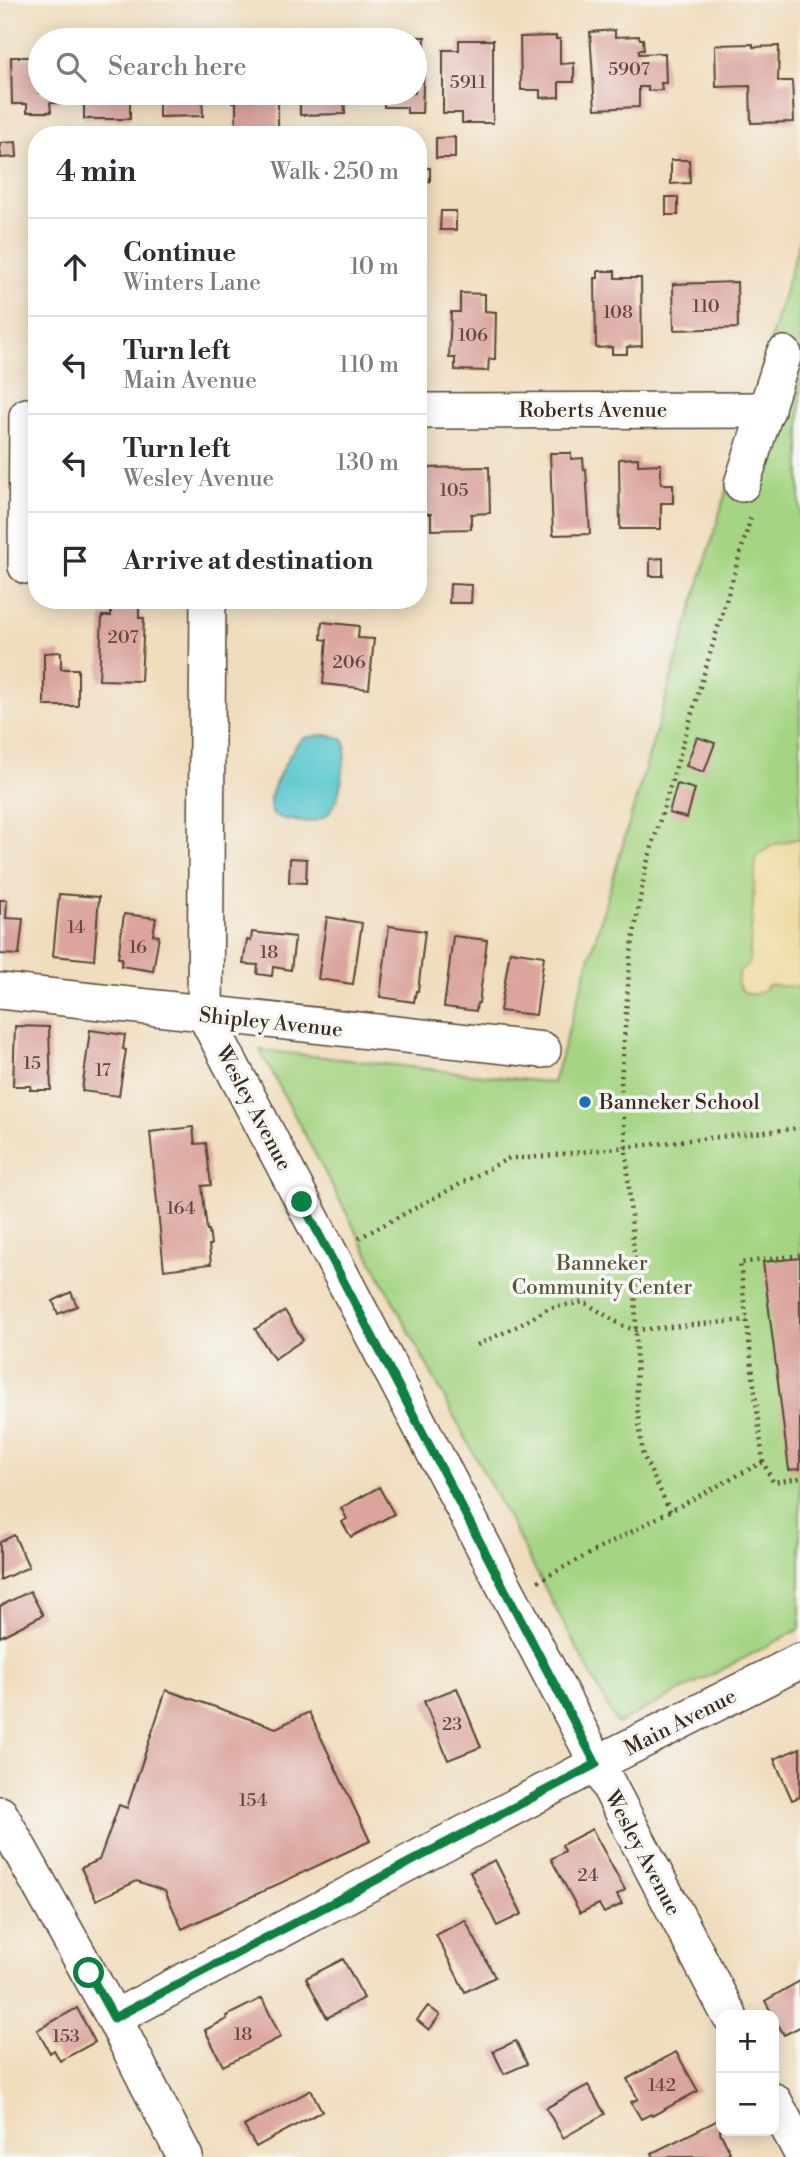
<!DOCTYPE html>
<meta charset="utf-8">
<style>
:root{--surface:#fff;--page:#f7f7f7;--text:#2b2b33;--muted:#7c7c81;--line:#e1e1e2}
body{margin:0;font-family:"Libre Bodoni",serif;background:var(--page);color:var(--text)}
.controls{position:absolute;right:21px;bottom:21px;display:grid;overflow:hidden;border-radius:14px;box-shadow:0 4px 18px #0003}
.controls button{width:63px;height:63px;display:grid;place-items:center;padding:0;border:0;border-bottom:2px solid var(--line);background:var(--surface);color:var(--text);font:35px sans-serif}
.stop{position:absolute;width:21px;height:21px;margin:-16px;border:5px solid #0b8043;border-radius:50%;background:#fff}
.stop.end{background:#0b8043;border-color:#fff;box-shadow:0 2px 7px #0008}
.list{margin:0;padding:0;list-style:none}
h2{display:flex;justify-content:space-between;align-items:center;height:91px;margin:0;padding:0 28px;font-size:30px}
h2 small{font-size:23px;font-weight:400;color:var(--muted)}
.list li{display:grid;grid-template-columns:46px 1fr auto;gap:21px;align-items:center;box-sizing:border-box;height:98px;padding:0 28px;border-top:2px solid var(--line)}
.list b{display:block;font-size:26px;white-space:nowrap}
.list p{margin:0;font-size:23px;white-space:nowrap;color:var(--muted)}
.list em{font-size:23px;font-style:normal;color:var(--muted)}
.icon{flex:none;width:38px;height:38px;fill:none;stroke:currentColor;stroke-width:2;stroke-linecap:round;stroke-linejoin:round}
.map{position:relative;flex:none;width:800px;height:2157px;overflow:hidden}
.search{position:absolute;background:var(--surface);box-shadow:0 4px 18px #0003;left:28px;top:28px;width:399px;height:77px;display:flex;align-items:center;gap:18px;box-sizing:border-box;padding:0 24px;border-radius:38px;color:var(--muted);font-size:26px}
.panel{position:absolute;background:var(--surface);box-shadow:0 4px 18px #0003;left:28px;top:126px;width:399px;height:483px;border-radius:28px}
.map>svg:first-child{display:block}
.green{fill:#a5d583;stroke:#708050;stroke-width:2}
.sand{fill:#eeda9e;stroke:#94825e;stroke-width:2}
.water{fill:#59c7cd;stroke:#4a7876;stroke-width:2}
.building{fill:#dba59e}
.lines{fill:none;stroke-linecap:round;stroke-linejoin:round}
.minor-casing{stroke:#564536;stroke-width:38}
.path{stroke:#564536;stroke-width:4.5;stroke-dasharray:2 5;stroke-linecap:butt}
.minor{stroke:#fff;stroke-width:35}
.route{stroke:#0b8043;stroke-width:9}
.poi-dot{fill:#1f6fb2;stroke:#f6f6f2;stroke-width:2.5}
.labels{text-anchor:middle;stroke-width:7;stroke-linejoin:round;paint-order:stroke}
.number-label{font-size:18px;fill:#63493e}
.street-label{font-size:21px;fill:#3b2a1e;stroke:#f6f6f2}
.poi-label{font-size:21px;fill:#3b2a1e;stroke:#f6f6f2;text-anchor:start}
.park-label{font-size:21px;fill:#565537;stroke:#f6f6f2}
</style>
<div class="map">
<svg width="800" height="2157" viewBox="0 0 800 2157">
<rect width="100%" height="100%" fill="#f6f6f2"/>
<filter id="ink" filterUnits="userSpaceOnUse"><feTurbulence type="fractalNoise" baseFrequency=".0143" numOctaves="2"/><feDisplacementMap in="SourceGraphic" scale="14" xChannelSelector="R" yChannelSelector="G"/><feConvolveMatrix kernelMatrix="1 2 1 2 8 2 1 2 1" color-interpolation-filters="sRGB"/></filter>
<filter id="wash" filterUnits="userSpaceOnUse"><feTurbulence type="fractalNoise" baseFrequency=".00686" numOctaves="4" result="noise"/><feDisplacementMap in="SourceGraphic" scale="28" xChannelSelector="R" yChannelSelector="G"/><feGaussianBlur stdDeviation="1.57" result="paint"/><feColorMatrix in="noise" values="0 0 0 0 0 0 0 0 0 0 0 0 0 0 0 0 0 1.4 0 .05"/><feComposite in="paint" operator="in"/></filter>
<g filter="url(#wash)">
<rect width="100%" height="100%" fill="#f0ddbd"/>
<path class="green" d="M800,239V1629L617,1724L260,1050L553,1083Z"/>
<path class="sand" d="M800,838V987L768,985C749,1009 722,980 749,964L756,856L773,845Z"/>
<path class="water" d="M324,735L338,737L344,741L346,748C339,798 339,839 273,815C271,809 269,805 270,799C273,786 292,747 302,739C308,736 317,736 324,735Z"/>
<g id="blocks">
<g class="building">
<path d="M615,30V37L639,36L640,39H643L644,50H639V54L665,53L666,83H661L662,90L648,91V87H639V107L595,109L590,32Z"/>
<path d="M556,36V39H560V64L574,63V82H559V97L540,98V90H521L520,37Z"/>
<path d="M385,37H425L422,113H407V107H384V93H415V40H385Z"/>
<path d="M459,40H493V123H462V113H443V50H459Z"/>
<path d="M753,44V47L779,46L778,81H792L794,122L751,123L750,86L716,87L715,45Z"/>
<path d="M11,57H40V93H59V103H50L51,112H27V104H12Z"/>
<rect x="84" y="93" width="46" height="26"/>
<path d="M159,93H202L203,116L159,117Z"/>
<path d="M231,93H278V135H236V102H232Z"/>
<path d="M300,93H344L345,114L300,115Z"/>
<path d="M455,137V158H436V138Z"/>
<path d="M16,142L17,157L1,158L0,143Z"/>
<path d="M671,160H689L690,183L671,184Z"/>
<rect x="418" y="168" width="12" height="14"/>
<rect x="666" y="197" width="12" height="18"/>
<path d="M441,211H456V230H440Z"/>
<path d="M598,271H615V278H641L642,346L627,347V354H612V347L596,348L595,278H598Z"/>
<path d="M737,282L738,328L674,330L673,284Z"/>
<path d="M460,293L485,294V311L496,312L495,359H489L488,371L455,370V358H449L451,312H460Z"/>
<path d="M550,453H571V459L583,458L584,470L586,469L590,534L553,535Z"/>
<path d="M638,458V465L661,464V484H673V503H661V529H620L619,459Z"/>
<path d="M489,467L490,513L471,514V529L431,530V514L418,513V468Z"/>
<path d="M663,558V576H650V559Z"/>
<path d="M450,584L472,585L471,603H449Z"/>
<path d="M111,605H139V618H144L141,681L99,680L102,616H111Z"/>
<path d="M322,622L359,626L358,638L374,639L369,689L323,684L327,640L321,639Z"/>
<path d="M61,652V669H78V706H44V653Z"/>
<path d="M697,737L715,743L704,772L686,766Z"/>
<path d="M677,784L695,789L687,818L669,813Z"/>
<path d="M290,858L307,859L306,883L289,882Z"/>
<path d="M59,894L99,897L94,960L53,956Z"/>
<path d="M0,900H7L6,918L23,919L19,955L0,954Z"/>
<path d="M124,914L156,918L153,935L159,936L153,971L121,966L122,958H118Z"/>
<path d="M327,917L362,923L353,984L318,979Z"/>
<path d="M389,926L425,931L418,991H416L414,1002L380,997Z"/>
<path d="M252,932L295,937L291,970L273,967L272,976L257,974L258,965L243,964L247,940L251,941Z"/>
<path d="M453,936L487,940L479,1003H477L476,1011L444,1007Z"/>
<path d="M510,951L544,956L536,1015L500,1011Z"/>
<path d="M15,1026L49,1027L51,1090H30L31,1086H13Z"/>
<path d="M90,1030L125,1035L123,1049L126,1050L119,1096L82,1091Z"/>
<path d="M193,1127L195,1144L206,1143L211,1185L202,1186L207,1230H209L211,1245H209L211,1264L164,1270L150,1132Z"/>
<path d="M800,1258V1469L789,1470L763,1262Z"/>
<path d="M71,1292L77,1306L58,1314L53,1301Z"/>
<path d="M285,1311L303,1340L274,1359L255,1329Z"/>
<path d="M379,1487L394,1514L351,1537L342,1522L347,1519L341,1508Z"/>
<path d="M14,1535L29,1567L0,1580V1542Z"/>
<path d="M30,1591L43,1615L0,1637V1606Z"/>
<path d="M457,1688L481,1747L448,1760L424,1701Z"/>
<path d="M166,1690L276,1728L309,1712L370,1841L182,1929L165,1891L137,1881L96,1900L81,1868L99,1860L119,1805L127,1808Z"/>
<path d="M800,1748V1797L792,1800L774,1759Z"/>
<path d="M592,1829L625,1890L617,1895L622,1904L604,1913L599,1904L580,1913L551,1859L565,1851L562,1845Z"/>
<path d="M495,1860L522,1914L497,1926L470,1872Z"/>
<path d="M465,1920L495,1977L465,1992L436,1935Z"/>
<path d="M343,1959L364,1998L327,2018L306,1978Z"/>
<path d="M800,1981V2027L784,2035L765,2001Z"/>
<path d="M262,1998L281,2037L223,2066L205,2030L227,2019L226,2016Z"/>
<path d="M428,2006L440,2015L429,2030L417,2020Z"/>
<path d="M77,2008L95,2042L60,2061L54,2050L50,2053L37,2030Z"/>
<path d="M516,2041L527,2064L504,2074L493,2051Z"/>
<path d="M676,2052L698,2091L652,2116L651,2114L641,2119L631,2102L638,2099L627,2079Z"/>
<path d="M588,2085L605,2114L563,2138L546,2108Z"/>
<path d="M311,2090L322,2111L256,2147L244,2126Z"/>
<path d="M718,2120L721,2127L720,2132L730,2152L721,2157H654L652,2153Z"/>
</g>
</g>
</g>
<g filter="url(#ink)">
<use href="#blocks" fill-opacity="0" stroke="#564536" stroke-width="2"/>
<g class="lines">
<g class="minor-casing">
<g id="minor">
<path d="M418,411L767,410"/>
<path d="M742,484L784,354"/>
<path d="M26,566L27,416"/>
<path d="M208,600L205,1015L729,2015"/>
<path d="M0,991L543,1050"/>
<path d="M0,1814L114,2018L185,2157"/>
<path d="M114,2018L596,1764L800,1661"/>
<path d="M774,2101L800,2150"/>
</g>
</g>
<g class="path">
<path d="M359,1238L509,1158H527L800,1128"/>
<path d="M800,1255L740,1263L763,1462L773,1482L800,1478"/>
<path d="M477,1345L520,1325L549,1308L584,1302L625,1327L636,1330L747,1320"/>
<path d="M670,1511L643,1455L637,1407L635,1269L621,1082L630,958L645,870L752,514"/>
<path d="M538,1581L763,1462"/>
</g>
<use href="#minor" class="minor"/>
</g>
</g>
<g class="lines" filter="url(#ink)">
<path class="route" d="M89,1973L114,2018L596,1764L302,1202"/>
</g>
<circle class="poi-dot" cx="585" cy="1102" r="7"/>
<g class="labels">
<g class="number-label">
<text x="629" y="75">5907</text>
<text x="468" y="88">5911</text>
<text x="706" y="312">110</text>
<text x="618" y="318">108</text>
<text x="473" y="341">106</text>
<text x="454" y="496">105</text>
<text x="123" y="643">207</text>
<text x="349" y="668">206</text>
<text x="76" y="933">14</text>
<text x="138" y="953">16</text>
<text x="269" y="958">18</text>
<text x="32" y="1069">15</text>
<text x="103" y="1076">17</text>
<text x="181" y="1214">164</text>
<text x="452" y="1730">23</text>
<text x="253" y="1806">154</text>
<text x="588" y="1881">24</text>
<text x="243" y="2040">18</text>
<text x="66" y="2042">153</text>
<text x="662" y="2091">142</text>
</g>
<g class="street-label">
<text x="593" y="417">Roberts Avenue</text>
<text transform="translate(271 1022) rotate(6)" y="7">Shipley Avenue</text>
<text transform="translate(254 1108) rotate(62)" y="7">Wesley Avenue</text>
<text transform="translate(680 1722) rotate(-27)" y="7">Main Avenue</text>
<text transform="translate(643 1853) rotate(62)" y="7">Wesley Avenue</text>
</g>
<g class="poi-label">
<text x="599" y="1109">Banneker School</text>
</g>
<g class="park-label">
<text x="602" y="1270">Banneker<tspan x="602" dy="24">Community Center</tspan></text>
</g>
</g>
</svg>
<div class="controls">
<button>+</button>
<button>−</button>
</div>
<div class="stop" style="left:89px;top:1973px"></div>
<div class="stop end" style="left:302px;top:1202px"></div>
<div class="search"><svg class="icon" aria-label="search" viewBox="0 0 24 24"><circle cx="10" cy="10" r="6"/><path d="M15 15l6 6"/></svg>Search here</div>
<section class="panel">
<h2>4 min<small>Walk · 250 m</small></h2>
<ul class="list">
<li><svg class="icon" aria-label="ahead" viewBox="0 0 24 24"><path d="M12 20V5M6 11l6-6 6 6"/></svg><div><b>Continue</b><p>Winters Lane</p></div><em>10 m</em></li>
<li><svg class="icon" aria-label="left" viewBox="0 0 24 24"><path d="M17 20v-9H6M10 6l-5 5 5 5"/></svg><div><b>Turn left</b><p>Main Avenue</p></div><em>110 m</em></li>
<li><svg class="icon" aria-label="left" viewBox="0 0 24 24"><path d="M17 20v-9H6M10 6l-5 5 5 5"/></svg><div><b>Turn left</b><p>Wesley Avenue</p></div><em>130 m</em></li>
<li><svg class="icon" aria-label="arrive" viewBox="0 0 24 24"><path d="M6 21V4h12l-3 4 3 4H6"/></svg><div><b>Arrive at destination</b></div></li>
</ul>
</section>
</div>
